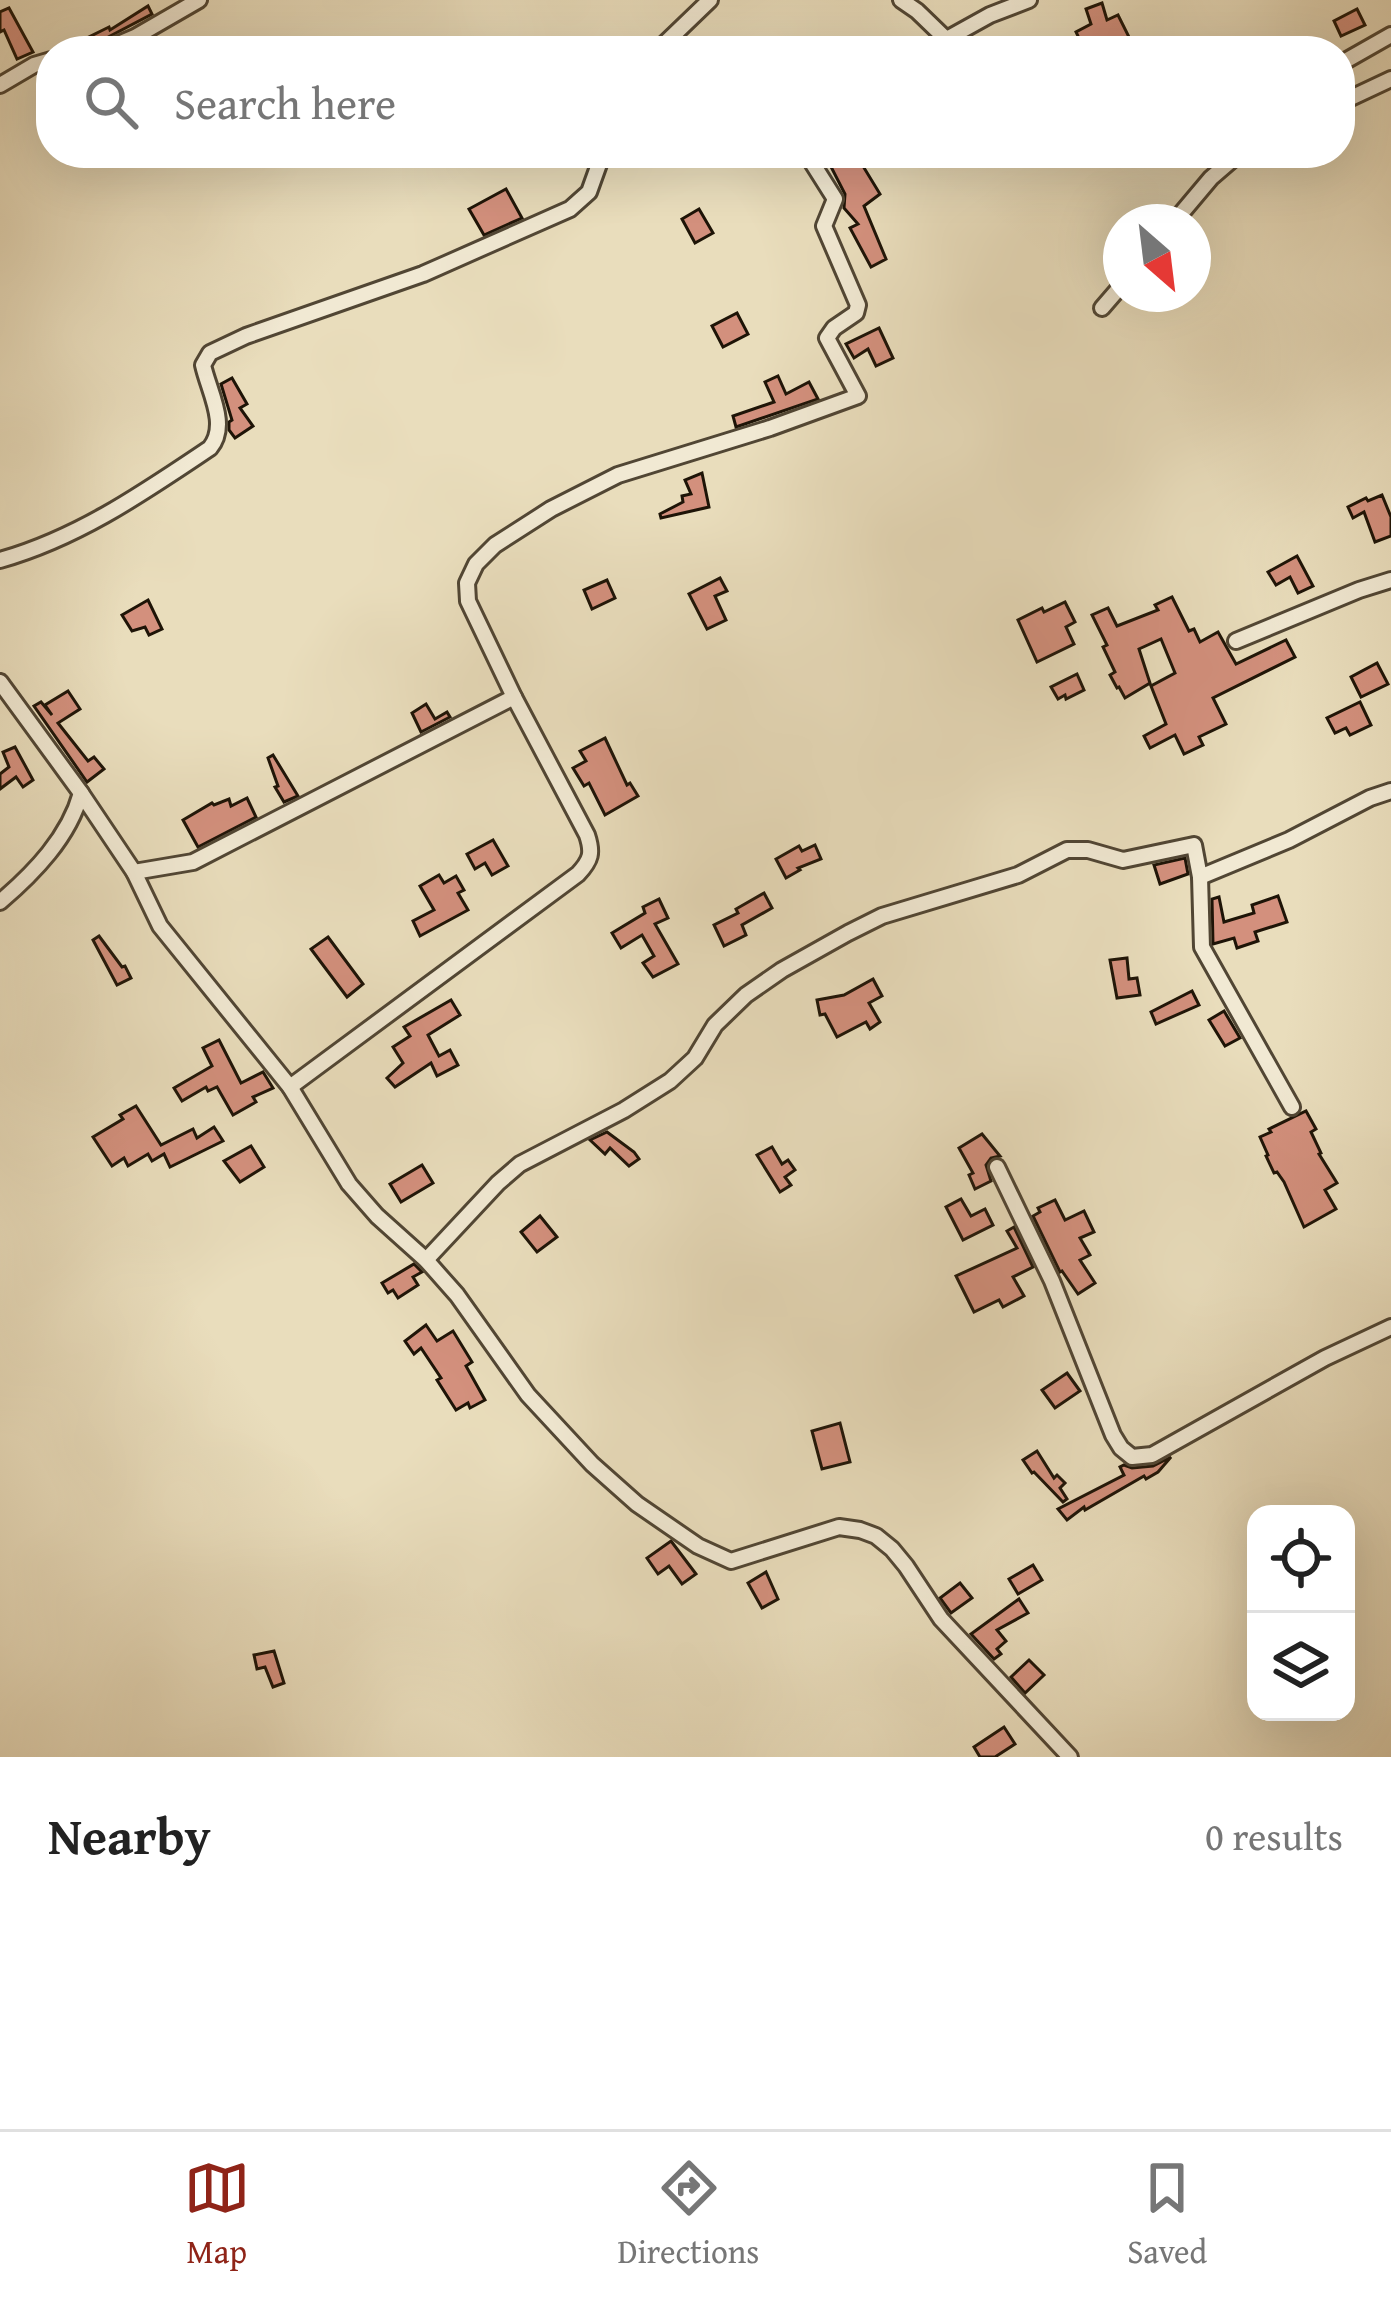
<!DOCTYPE html>
<style>
:root{--surface:#fff;--page:#f2f2f2;--text:#222;--muted:#767676;--line:#e0e0e0;--accent:#8f2418}
body{margin:0;font-family:"Gentium Book Plus",serif;background:var(--page);color:var(--text)}
.controls{position:absolute;right:36px;bottom:36px;display:grid;overflow:hidden;border-radius:24px;box-shadow:0 12px 48px #0002}
.controls button{width:108px;height:108px;display:grid;place-items:center;padding:0;border:0;border-bottom:3px solid var(--line);background:var(--surface);color:var(--text);font:60px sans-serif}
.compass{position:absolute;left:1103px;top:204px;width:108px;height:108px;border-radius:50%;background:var(--surface);box-shadow:0 12px 48px #0002;rotate:152deg}
.list{margin:0;padding:0;list-style:none}
h2{display:flex;justify-content:space-between;align-items:center;height:156px;margin:0;padding:0 48px;font-size:51px}
h2 small{font-size:39px;font-weight:400;color:var(--muted)}
.icon{flex:none;width:66px;height:66px;fill:none;stroke:currentColor;stroke-width:2;stroke-linecap:round;stroke-linejoin:round}
.map{position:relative;flex:none;width:1391px;height:1757px;overflow:hidden}
.search{position:absolute;background:var(--surface);box-shadow:0 12px 48px #0002;left:36px;right:36px;top:36px;height:132px;display:flex;align-items:center;gap:30px;box-sizing:border-box;padding:0 42px;border-radius:48px;color:var(--muted);font-size:45px}
.sheet{height:372px;background:var(--surface)}
nav{display:flex;justify-content:space-around;align-items:center;box-sizing:border-box;height:168px;border-top:3px solid var(--line);background:var(--surface);font-size:33px;color:var(--muted)}
nav a{display:grid;justify-items:center;gap:6px}
nav .on{color:var(--accent)}
.map>svg:first-child{display:block}
.building{fill:#d3907d;stroke:#1e1407;stroke-width:3}
.lines{fill:none;stroke-linecap:round;stroke-linejoin:round}
.minor-casing{stroke:#514634;stroke-width:20}
.minor{stroke:#f1e9d3;stroke-width:14}
</style>
<div class="map">
<svg width="1391" height="1757" viewBox="0 0 1391 1757">
<rect width="100%" height="100%" fill="#e9ddbc"/>
<filter id="stains"><feTurbulence type="fractalNoise" baseFrequency=".00167" numOctaves="4"/><feColorMatrix values="0 0 0 0 .2 0 0 0 0 .09 0 0 0 0 .02 0 0 0 .5 -.17"/></filter>
<radialGradient id="worn" r=".72"><stop offset=".6" stop-color="#630" stop-opacity="0"/><stop offset="1" stop-color="#630" stop-opacity=".3"/></radialGradient>
<g class="building">
<path d="M1102,3L1107,20L1118,15L1129,37L1119,42L1124,51H1085L1076,32L1091,24L1086,9Z"/>
<path d="M148,6L152,14L93,45L89,37L109,27L110,30Z"/>
<path d="M9,8L33,52L17,59L4,30L0,32V12Z"/>
<path d="M1357,9L1365,25L1341,36L1334,21Z"/>
<path d="M832,153H855L880,194L864,206L886,259L871,267L850,228L858,224L844,208L845,194L826,157Z"/>
<path d="M506,189L522,218L484,235L469,209Z"/>
<path d="M699,209L713,233L695,243L682,219Z"/>
<path d="M737,313L748,334L723,347L712,326Z"/>
<path d="M879,328L893,358L876,366L868,349L854,358L846,344Z"/>
<path d="M778,376L786,394L809,382L818,399L736,427L733,416L774,402L765,382Z"/>
<path d="M232,378L247,404L240,408L253,426L235,438L229,430V422L232,420L221,384Z"/>
<path d="M702,473L709,507L661,518L660,514L683,502L682,496L691,494L685,480Z"/>
<path d="M1382,495L1391,517V536L1375,542L1364,512L1353,518L1348,507L1366,498L1368,501Z"/>
<path d="M1297,556L1313,586L1298,593L1290,577L1276,585L1268,572Z"/>
<path d="M720,578L727,591L715,596L726,620L707,629L689,594Z"/>
<path d="M607,580L615,598L592,609L584,590Z"/>
<path d="M1172,597L1189,631L1194,629L1200,642L1218,632L1236,664L1286,640L1295,657L1213,698L1226,724L1199,737L1203,745L1184,754L1175,735L1150,748L1144,736L1166,724L1151,686L1175,673L1161,639L1139,649L1150,683L1125,698L1119,687L1117,688L1110,675L1115,672L1103,647L1107,645L1092,615L1108,608L1117,626L1158,610L1155,605Z"/>
<path d="M148,600L162,629L149,635L145,627L132,631L122,615Z"/>
<path d="M1065,602L1075,622L1066,627L1074,644L1037,662L1018,620L1042,608L1044,612Z"/>
<path d="M1377,663L1388,684L1361,697L1351,677Z"/>
<path d="M1077,674L1084,690L1066,699L1065,695L1058,699L1051,687Z"/>
<path d="M68,691L80,709L58,723L88,761L94,757L104,769L87,782L34,706L41,702L52,715L45,705Z"/>
<path d="M1360,702L1371,725L1350,735L1346,728L1335,733L1327,718Z"/>
<path d="M426,704L435,719L447,712L450,717L421,732L412,713Z"/>
<path d="M605,738L627,785L630,783L638,796L605,815L589,783L584,786L573,768L586,761L580,751Z"/>
<path d="M15,747L33,780L23,787L16,777L0,789V774L9,767L3,752Z"/>
<path d="M273,755L298,796L284,802L275,787L278,786L268,758Z"/>
<path d="M247,798L256,817L198,847L183,820L212,803L214,805L229,799L231,806Z"/>
<path d="M493,840L508,866L492,875L485,863L475,869L467,854Z"/>
<path d="M815,845L821,859L798,868L800,870L786,878L776,859L799,846L802,851Z"/>
<path d="M1185,858L1188,874L1160,884L1154,865Z"/>
<path d="M439,875L444,883L456,876L464,890L458,893L468,910L420,936L413,921L434,910L420,886Z"/>
<path d="M764,893L772,908L742,925L746,935L724,946L714,925L738,913L736,909Z"/>
<path d="M1278,896L1287,922L1255,932L1258,941L1237,948L1234,938L1213,944L1212,899L1219,897L1224,922L1254,913L1252,905Z"/>
<path d="M659,899L668,918L655,924L678,964L653,977L643,963L654,956L642,935L621,948L612,933L645,913L643,907Z"/>
<path d="M99,936L122,967L125,966L131,978L117,985L93,940Z"/>
<path d="M328,937L363,984L347,997L311,949Z"/>
<path d="M1127,958L1129,979L1137,978L1140,995L1117,998L1110,960Z"/>
<path d="M873,979L882,996L869,1003L880,1022L870,1029L866,1022L837,1037L825,1014L820,1015L817,1000L844,995Z"/>
<path d="M1192,991L1199,1005L1156,1024L1151,1012Z"/>
<path d="M451,1000L460,1015L428,1035L439,1056L450,1050L458,1065L437,1076L431,1063L395,1087L387,1078L403,1063L393,1047L410,1036L404,1027Z"/>
<path d="M1224,1011L1240,1038L1225,1046L1209,1020Z"/>
<path d="M219,1040L241,1083L263,1072L273,1088L253,1097L256,1102L233,1115L217,1087L208,1091L206,1087L182,1101L174,1088L212,1066L203,1048Z"/>
<path d="M136,1106L161,1145L193,1129L197,1138L214,1127L223,1141L170,1167L164,1154L152,1161L148,1154L128,1166L124,1158L112,1166L93,1137L123,1119L120,1115Z"/>
<path d="M1306,1111L1316,1129L1311,1132L1321,1153L1319,1154L1337,1183L1325,1190L1336,1209L1304,1227L1284,1182L1277,1172L1274,1173L1266,1156L1268,1155L1260,1137L1271,1132L1269,1129Z"/>
<path d="M607,1132L634,1152L639,1159L629,1166L610,1148L605,1154L590,1140Z"/>
<path d="M982,1134L1000,1156L991,1158L986,1165L991,1181L975,1189L969,1175L973,1173L959,1148Z"/>
<path d="M251,1146L264,1167L240,1182L224,1161Z"/>
<path d="M772,1147L782,1164L788,1160L795,1170L785,1177L791,1185L780,1192L757,1155Z"/>
<path d="M422,1165L433,1183L401,1202L390,1184Z"/>
<path d="M961,1199L971,1216L985,1209L993,1225L963,1240L946,1207Z"/>
<path d="M1055,1200L1065,1220L1084,1211L1094,1232L1080,1238L1090,1255L1080,1260L1095,1283L1078,1294L1062,1271L1060,1272L1033,1216L1040,1212L1038,1208Z"/>
<path d="M540,1216L557,1237L537,1252L521,1232Z"/>
<path d="M1014,1227L1033,1267L1013,1277L1024,1296L1003,1307L999,1300L974,1312L956,1276L1017,1248L1007,1231Z"/>
<path d="M414,1264L422,1272L413,1277L418,1285L398,1298L393,1290L388,1293L382,1283Z"/>
<path d="M426,1325L437,1341L453,1331L472,1362L466,1366L485,1400L470,1408L468,1403L456,1410L437,1380L441,1378L421,1348L414,1354L405,1341Z"/>
<path d="M1067,1373L1080,1391L1055,1408L1042,1390Z"/>
<path d="M840,1423L850,1462L822,1469L812,1431Z"/>
<path d="M1037,1451L1054,1478L1057,1475L1065,1483L1060,1488L1067,1499L1063,1502L1034,1472L1032,1473L1023,1460Z"/>
<path d="M1171,1457L1158,1472L1146,1479L1144,1476L1085,1510L1084,1507L1067,1520L1058,1509L1124,1475L1120,1467L1124,1465L1132,1468L1153,1466Z"/>
<path d="M671,1541L696,1574L682,1584L669,1566L658,1574L647,1558Z"/>
<path d="M1033,1565L1042,1580L1018,1594L1009,1579Z"/>
<path d="M766,1572L778,1599L762,1608L748,1583Z"/>
<path d="M960,1583L972,1598L951,1613L940,1598Z"/>
<path d="M1019,1599L1028,1613L997,1630L1006,1641L997,1649L1001,1654L994,1659L971,1634Z"/>
<path d="M274,1651L284,1683L273,1687L265,1667L257,1669L254,1655Z"/>
<path d="M1029,1660L1044,1675L1025,1693L1011,1677Z"/>
<path d="M1004,1727L1015,1744L995,1757H980L974,1747Z"/>
</g>
<g class="lines">
<g class="minor-casing">
<g id="minor">
<path d="M901,0L917,11L946,39"/>
<path d="M102,51L135,37L199,0"/>
<path d="M657,51L710,0"/>
<path d="M925,51L990,15L1029,0"/>
<path d="M1340,64L1391,35"/>
<path d="M0,85L34,65L51,60"/>
<path d="M1340,103L1391,79"/>
<path d="M1174,222L1211,178L1240,153"/>
<path d="M1102,308L1121,286"/>
<path d="M0,560C78,538 143,493 210,448C229,425 209,392 203,365L210,353L246,336L423,274L570,209L589,192L603,153"/>
<path d="M1236,641L1359,590L1391,580"/>
<path d="M0,682L81,793L134,872L160,926L290,1087L349,1184L377,1216L426,1260L457,1295L528,1395L592,1464L637,1504L698,1546L731,1561L839,1527L860,1530L876,1536L892,1549L906,1566L941,1619L1070,1757"/>
<path d="M134,872L193,862L514,697"/>
<path d="M1200,877L1202,947L1292,1107"/>
<path d="M0,902C34,873 69,837 81,793"/>
<path d="M290,1087L578,874C591,860 593,853 587,835L514,697L468,601L467,583L476,564L495,545L551,509L618,475L770,428L858,396L827,338L834,328L856,313L858,305L824,226L835,199L806,153"/>
<path d="M997,1167L1052,1281L1113,1435L1121,1448L1132,1457L1152,1455L1325,1358L1391,1327"/>
<path d="M426,1260L498,1183L520,1164L624,1110L670,1081L695,1058L715,1025L746,995L782,970L848,933L882,916L1018,875L1067,850H1088L1123,860L1194,845L1200,877L1289,840L1370,798L1391,791"/>
</g>
</g>
<use href="#minor" class="minor"/>
</g>
<rect width="100%" height="100%" filter="url(#stains)"/>
<rect width="100%" height="100%" fill="url(#worn)"/>
</svg>
<div class="controls">
<button><svg class="icon" aria-label="locate" viewBox="0 0 24 24"><circle cx="12" cy="12" r="6"/><path d="M12 2v4M12 18v4M2 12h4M18 12h4"/></svg></button>
<button><svg class="icon" aria-label="layers" viewBox="0 0 24 24"><path d="M12 4l9 5-9 5-9-5zM3 14l9 5 9-5"/></svg></button>
</div>
<svg class="compass" viewBox="-18 -18 36 36"><path d="M0-13l5 13h-10z" fill="#e53935"/><path d="M0 13l5-13h-10z" fill="#767676"/></svg>
<div class="search"><svg class="icon" aria-label="search" viewBox="0 0 24 24"><circle cx="10" cy="10" r="6"/><path d="M15 15l6 6"/></svg>Search here</div>
</div>
<section class="sheet">
<h2>Nearby<small>0 results</small></h2>
<ul class="list">
</ul>
</section>
<nav>
<a class="on"><svg class="icon" aria-label="map" viewBox="0 0 24 24"><path d="M3 6l6-2 6 2 6-2v14l-6 2-6-2-6 2zM9 4v14M15 6v14"/></svg>Map</a>
<a><svg class="icon" aria-label="directions" viewBox="0 0 24 24"><path d="M12 3l9 9-9 9-9-9zM9 14v-3h6M13 9l2 2-2 2"/></svg>Directions</a>
<a><svg class="icon" aria-label="saved" viewBox="0 0 24 24"><path d="M7 4h10v16l-5-4-5 4z"/></svg>Saved</a>
</nav>
